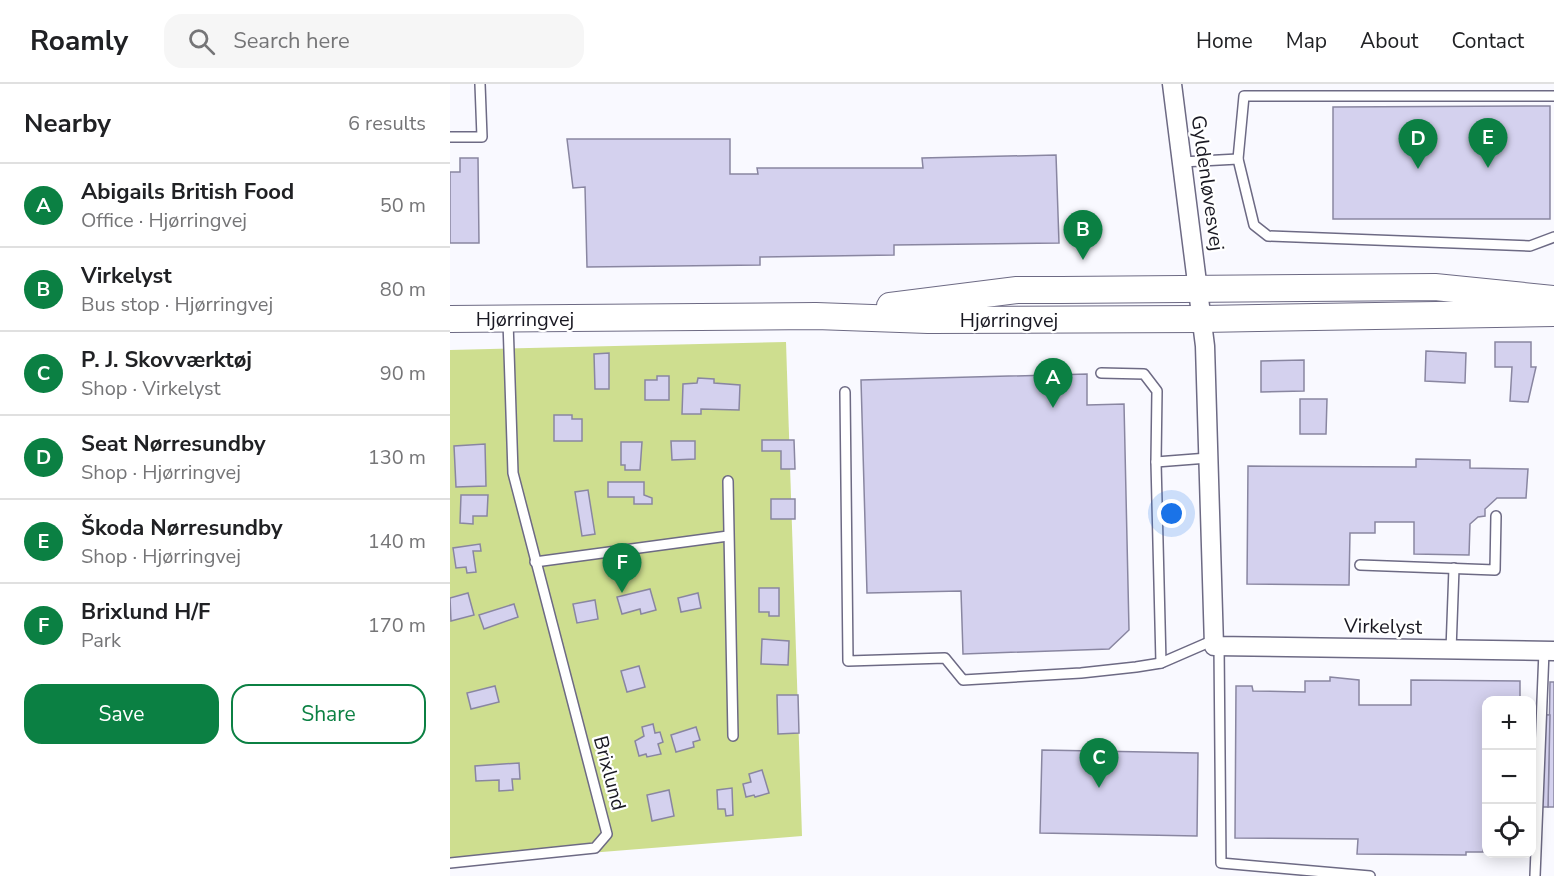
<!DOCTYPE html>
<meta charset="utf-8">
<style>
:root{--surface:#fff;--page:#f6f6f6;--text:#202124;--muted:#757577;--line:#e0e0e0;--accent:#0b8043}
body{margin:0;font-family:"Nunito Sans",sans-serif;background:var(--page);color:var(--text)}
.controls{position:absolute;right:18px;bottom:18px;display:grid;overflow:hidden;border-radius:12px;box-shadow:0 3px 15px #0003}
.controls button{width:54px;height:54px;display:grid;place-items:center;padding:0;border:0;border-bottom:2px solid var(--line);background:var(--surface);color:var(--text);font:30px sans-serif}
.you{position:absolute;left:722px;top:430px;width:21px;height:21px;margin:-15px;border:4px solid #fff;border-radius:50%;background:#1a73e8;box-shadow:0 0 0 9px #1a73e833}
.badge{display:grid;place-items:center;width:39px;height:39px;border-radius:50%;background:var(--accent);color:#fff;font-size:20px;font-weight:700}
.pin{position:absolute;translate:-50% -50px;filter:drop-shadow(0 2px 3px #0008)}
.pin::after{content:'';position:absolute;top:32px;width:21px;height:18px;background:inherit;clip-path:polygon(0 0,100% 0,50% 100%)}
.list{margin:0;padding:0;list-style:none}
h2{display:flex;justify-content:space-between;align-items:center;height:78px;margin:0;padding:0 24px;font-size:26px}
h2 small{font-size:20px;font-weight:400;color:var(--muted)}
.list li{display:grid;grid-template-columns:39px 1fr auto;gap:18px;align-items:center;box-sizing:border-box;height:84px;padding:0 24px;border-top:2px solid var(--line)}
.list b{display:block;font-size:22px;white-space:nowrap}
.list p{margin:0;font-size:20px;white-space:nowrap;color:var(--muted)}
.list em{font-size:20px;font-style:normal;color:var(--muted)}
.actions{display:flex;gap:12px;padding:18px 24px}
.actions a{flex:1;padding:14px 0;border:2px solid var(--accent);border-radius:18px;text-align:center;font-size:21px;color:var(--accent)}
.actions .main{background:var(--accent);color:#fff}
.icon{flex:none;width:33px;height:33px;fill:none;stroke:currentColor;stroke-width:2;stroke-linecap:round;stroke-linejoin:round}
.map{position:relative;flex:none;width:1104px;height:792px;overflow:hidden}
header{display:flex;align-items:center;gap:36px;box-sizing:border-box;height:84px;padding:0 30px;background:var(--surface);border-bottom:2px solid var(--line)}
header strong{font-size:28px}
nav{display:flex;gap:33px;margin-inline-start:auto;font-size:21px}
.search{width:420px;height:54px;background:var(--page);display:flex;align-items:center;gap:15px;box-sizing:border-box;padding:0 21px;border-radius:18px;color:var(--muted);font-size:22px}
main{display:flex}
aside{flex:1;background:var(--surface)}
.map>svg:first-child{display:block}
.green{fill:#cede8f}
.building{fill:#d4d1ee;stroke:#8986a1;stroke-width:1.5}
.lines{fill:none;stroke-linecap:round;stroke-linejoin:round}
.lane-casing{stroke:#6d6a84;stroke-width:12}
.street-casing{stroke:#6d6a84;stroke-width:21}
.secondary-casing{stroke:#6d6a84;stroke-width:28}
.lane{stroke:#fff;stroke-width:9}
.street{stroke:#fff;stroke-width:18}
.secondary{stroke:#fff;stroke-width:26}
.labels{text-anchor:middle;stroke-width:4.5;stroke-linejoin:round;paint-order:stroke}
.street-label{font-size:20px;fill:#191822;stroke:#fff}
</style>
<header>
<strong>Roamly</strong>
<div class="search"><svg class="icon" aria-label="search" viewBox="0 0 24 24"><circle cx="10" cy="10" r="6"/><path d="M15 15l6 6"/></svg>Search here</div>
<nav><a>Home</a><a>Map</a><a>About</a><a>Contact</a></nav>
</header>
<main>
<aside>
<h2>Nearby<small>6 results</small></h2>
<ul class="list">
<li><span class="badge">A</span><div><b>Abigails British Food</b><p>Office · Hjørringvej</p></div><em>50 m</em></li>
<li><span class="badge">B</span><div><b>Virkelyst</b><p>Bus stop · Hjørringvej</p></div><em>80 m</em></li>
<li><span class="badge">C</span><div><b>P. J. Skovværktøj</b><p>Shop · Virkelyst</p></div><em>90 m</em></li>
<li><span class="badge">D</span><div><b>Seat Nørresundby</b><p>Shop · Hjørringvej</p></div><em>130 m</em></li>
<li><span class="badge">E</span><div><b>Škoda Nørresundby</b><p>Shop · Hjørringvej</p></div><em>140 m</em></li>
<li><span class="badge">F</span><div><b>Brixlund H/F</b><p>Park</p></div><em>170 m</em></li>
</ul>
<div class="actions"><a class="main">Save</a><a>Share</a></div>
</aside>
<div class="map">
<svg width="1104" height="792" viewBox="0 0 1104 792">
<rect width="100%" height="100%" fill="#f9f9ff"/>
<path class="green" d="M336,258L352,752L0,780V266Z"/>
<g class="building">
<path d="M1100,22V135H883V23Z"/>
<path d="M117,55H280V90H308L307,84H473L472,74L606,71L609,159L444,161V171L310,173V181L137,183L135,103L123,104Z"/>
<path d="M10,74H28L29,159H0V88H10Z"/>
<path d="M1045,258H1081V283H1086L1078,318L1060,317L1062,283H1045Z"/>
<path d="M976,267L1016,269L1015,299L975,297Z"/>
<path d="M159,269V305H145L144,270Z"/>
<path d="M854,276V307L811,308V277Z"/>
<path d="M637,290V321L674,320L679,546L659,565L513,570L511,507L417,509L411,296Z"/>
<path d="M207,292H219V316H195V296H207Z"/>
<path d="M248,294L264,295V299L290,301L289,326L251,325V330H232L233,300L247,299Z"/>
<path d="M850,315H877L876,350H850Z"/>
<path d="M104,331H122V335H132V357H104Z"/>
<path d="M312,356H344L345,385H331V367H312Z"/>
<path d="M221,357H245V375L222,376Z"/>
<path d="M171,358H192L190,386H175V381H171Z"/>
<path d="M35,360L36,402L6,403L4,362Z"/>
<path d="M966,375L1020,376V384L1078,385L1076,414H1047L1035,425V432L1028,433L1020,440L1019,471L964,470V438H925V449H900L899,501L797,500L798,382L966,383Z"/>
<path d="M158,398H194V411L202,414V420H184V413H158Z"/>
<path d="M138,406L145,450L132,452L125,408Z"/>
<path d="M11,411H38L37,432H23V440L10,439Z"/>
<rect x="321" y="415" width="24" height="20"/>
<path d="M30,460L31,467H23L26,488L17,489L16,483L6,484L3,464Z"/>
<path d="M309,504H329V532H319V528H309Z"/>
<path d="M200,505L206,526L191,530L190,525L172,530L167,513Z"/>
<path d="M18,509L24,531L1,537L0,514Z"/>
<path d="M248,509L251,524L231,528L228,514Z"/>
<path d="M145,516L148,535L127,539L123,520Z"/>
<path d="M64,520L68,533L34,545L29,531Z"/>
<path d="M312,555L339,557L338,581L311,580Z"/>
<path d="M189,582L195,603L177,608L171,587Z"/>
<path d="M880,593L909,596V621H961V596L1070,597V616H1036V746H1033V768H1016V771L907,770L908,755L785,754L786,602H802L803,607L855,608V597H880Z"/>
<path d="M1100,598H1104V723H1098Z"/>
<path d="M45,602L49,618L21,625L17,609Z"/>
<path d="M327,611H348L349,649L328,650Z"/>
<path d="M1082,630L1100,631L1098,723H1082Z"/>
<path d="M203,640L205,649L210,648L213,658L208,660L211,670L197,673L196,670L189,672L185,657L194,652L192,643Z"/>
<path d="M246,643L250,656L243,658L244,663L226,668L221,651Z"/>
<path d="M592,666L748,669L747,752L590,749Z"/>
<path d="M69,679L70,695H62L63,706L49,707V696L26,697L25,682Z"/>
<path d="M312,686L319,709L305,713L304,711L296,713L293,700L301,698L299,690Z"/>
<path d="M282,704L283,731L276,732L275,725H268L267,706Z"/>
<path d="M219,706L224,732L202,737L197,711Z"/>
</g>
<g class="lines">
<g class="lane-casing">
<g id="lane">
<path d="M1104,12H794L788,75L804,141L818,152L1080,162L1104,153"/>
<path d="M0,53H32L30,0"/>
<path d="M732,78L788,75"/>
<path d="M651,289L694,290L707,307L706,378L711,579"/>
<path d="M395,308L398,577L495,574L513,596L631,589L686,583L711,579L764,556"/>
<path d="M706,378L758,374"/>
<path d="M278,397L283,652"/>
<path d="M85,478L278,452"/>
<path d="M910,481L1045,486L1046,432"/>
<path d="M769,561L771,779L920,792"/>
<path d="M1001,566L1004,484"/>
<path d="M0,779L145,764L157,750L63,389L58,237"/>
<path d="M1085,792L1094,567"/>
</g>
</g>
<g class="street-casing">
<path id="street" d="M722,0L755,262L764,562L1104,567"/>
</g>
<g class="secondary-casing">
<g id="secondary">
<path d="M440,222L567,206H611L985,203L1104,215"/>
<path d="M0,235L366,232L478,236L752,235L1104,229"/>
</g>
</g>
<use href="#lane" class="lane"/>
<use href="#street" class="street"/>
<use href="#secondary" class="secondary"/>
</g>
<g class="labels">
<g class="street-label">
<text transform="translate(758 99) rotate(82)" y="7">Gyldenløvesvej</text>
<text x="75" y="242">Hjørringvej</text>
<text x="559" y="243">Hjørringvej</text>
<text transform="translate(933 542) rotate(1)" y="7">Virkelyst</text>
<text transform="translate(160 689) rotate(75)" y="7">Brixlund</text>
</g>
</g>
</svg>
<div class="controls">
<button>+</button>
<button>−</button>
<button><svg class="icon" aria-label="locate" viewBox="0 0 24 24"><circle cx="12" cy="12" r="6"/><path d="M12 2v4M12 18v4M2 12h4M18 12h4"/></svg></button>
</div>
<div class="you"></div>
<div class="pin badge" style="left:603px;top:324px">A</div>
<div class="pin badge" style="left:633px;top:176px">B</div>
<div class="pin badge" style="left:649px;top:704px">C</div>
<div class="pin badge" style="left:968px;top:85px">D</div>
<div class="pin badge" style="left:1038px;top:84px">E</div>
<div class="pin badge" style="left:172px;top:509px">F</div>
</div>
</main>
